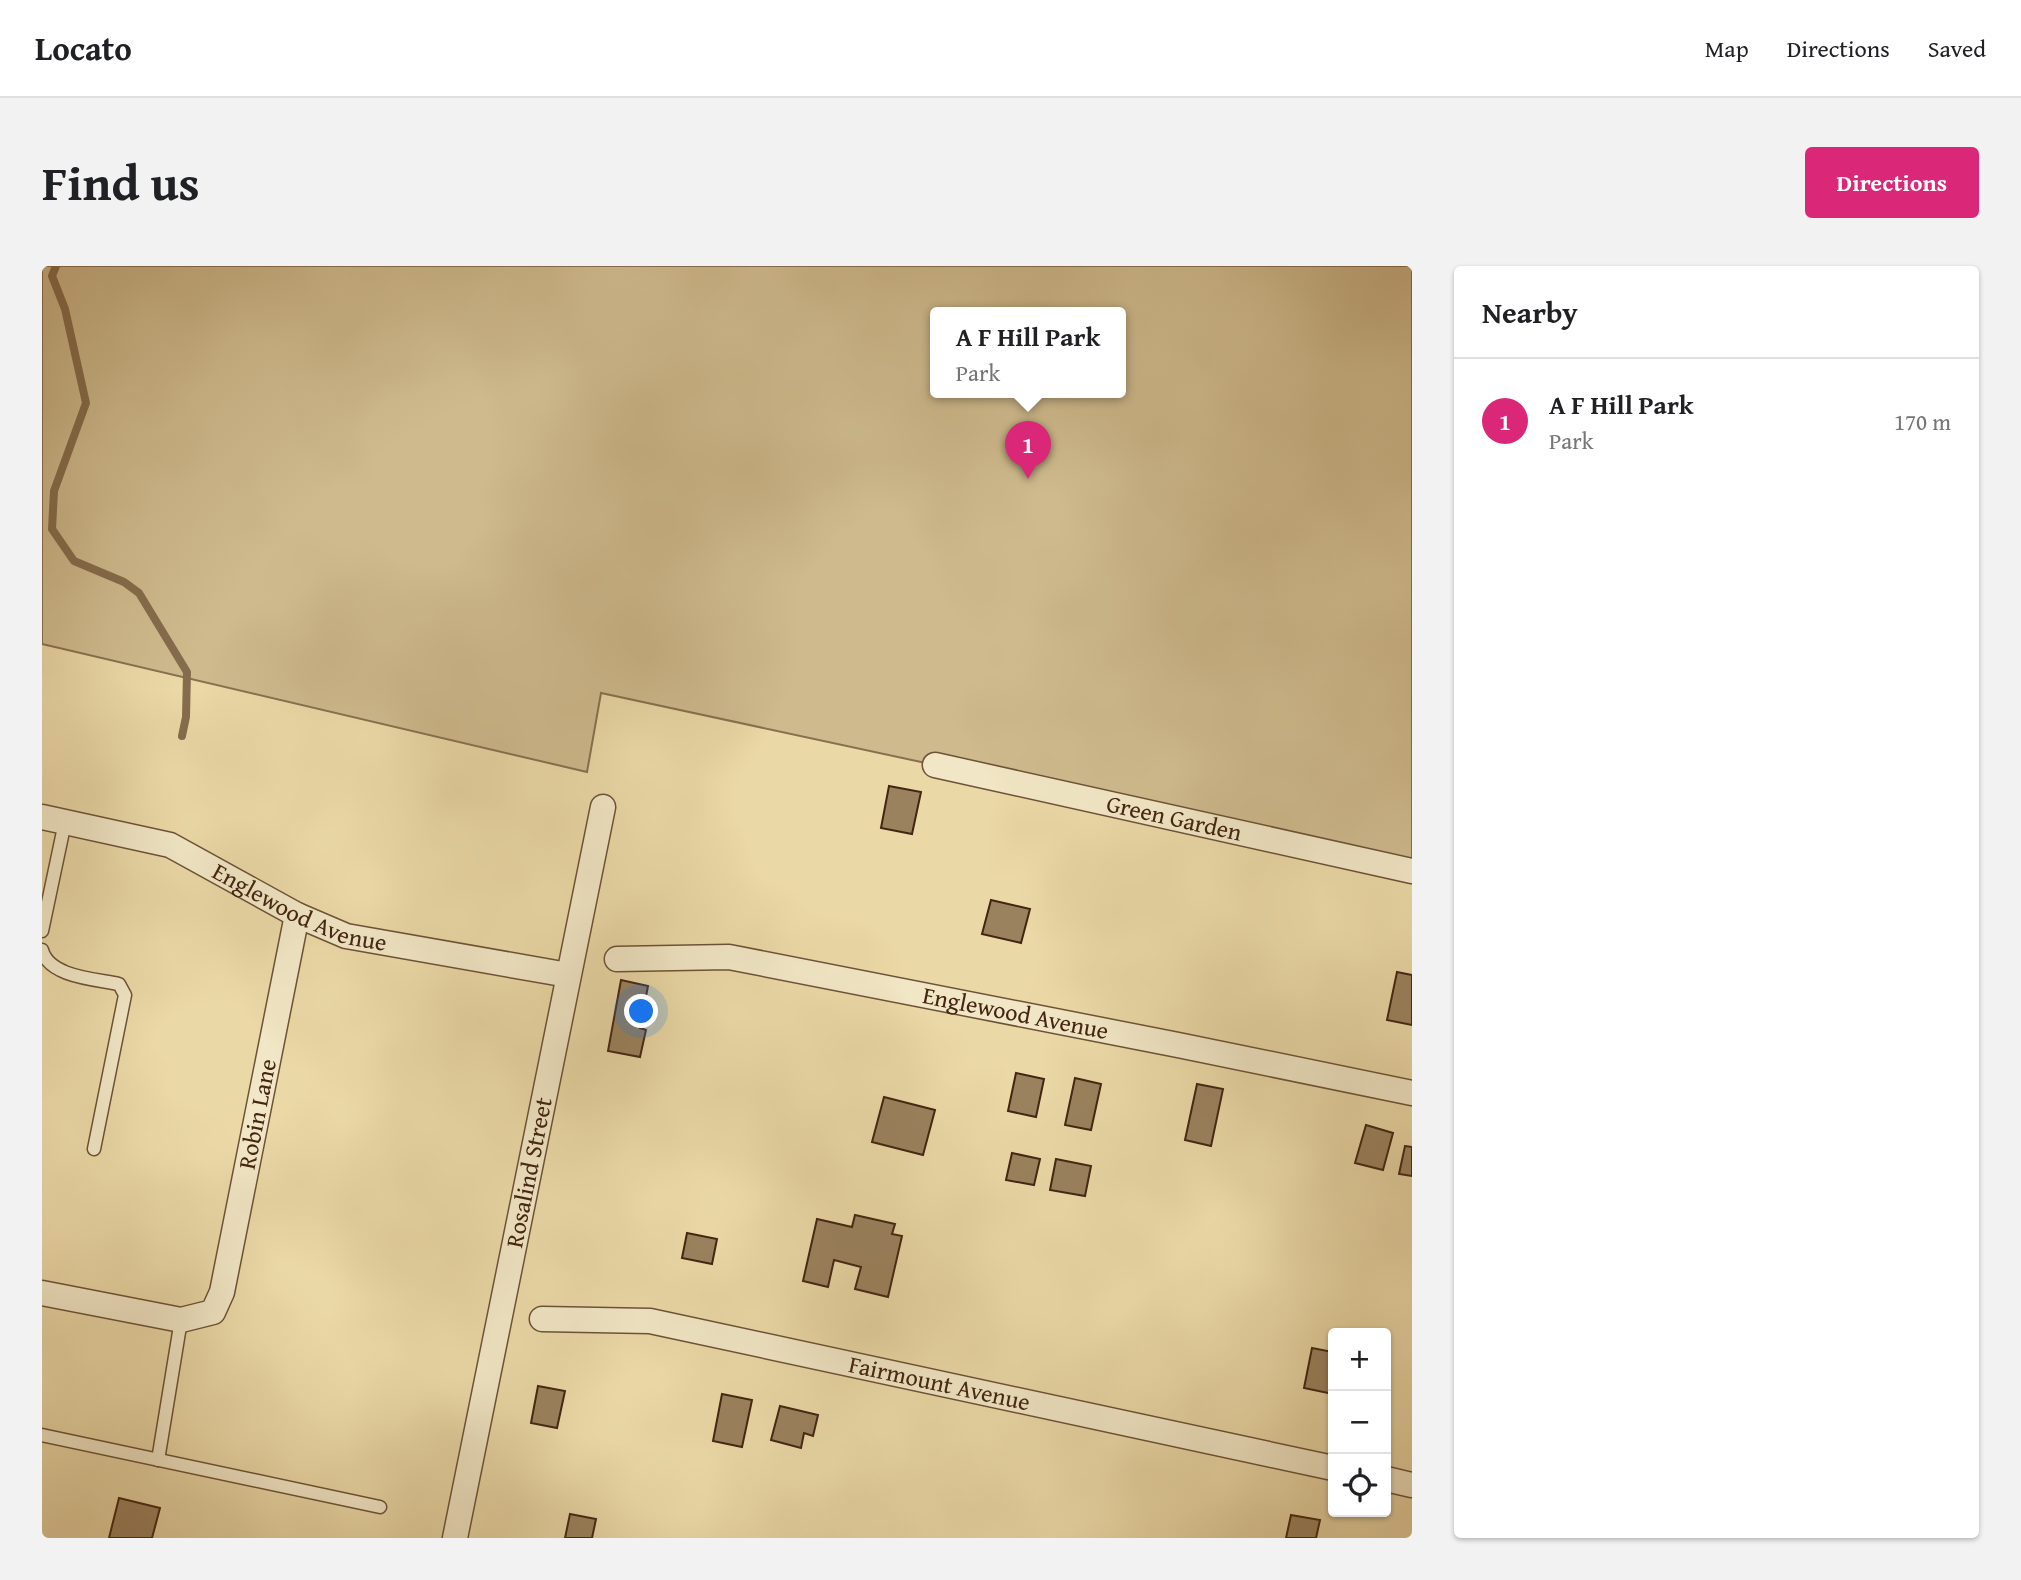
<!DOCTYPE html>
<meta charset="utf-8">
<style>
:root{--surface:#fff;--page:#f2f2f2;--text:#202124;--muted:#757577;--line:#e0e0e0;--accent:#db2777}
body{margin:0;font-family:"Gentium Book Plus",serif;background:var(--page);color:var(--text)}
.controls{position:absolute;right:21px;bottom:21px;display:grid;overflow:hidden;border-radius:7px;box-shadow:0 2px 5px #0004}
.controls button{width:63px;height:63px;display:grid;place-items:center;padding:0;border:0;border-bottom:2px solid var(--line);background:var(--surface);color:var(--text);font:35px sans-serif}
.you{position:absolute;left:600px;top:746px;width:24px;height:24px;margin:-18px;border:5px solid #fff;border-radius:50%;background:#1a73e8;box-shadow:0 0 0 10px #1a73e833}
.badge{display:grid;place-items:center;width:46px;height:46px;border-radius:50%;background:var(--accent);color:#fff;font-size:23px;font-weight:700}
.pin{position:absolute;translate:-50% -58px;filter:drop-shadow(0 2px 4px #0008)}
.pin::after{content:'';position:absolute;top:37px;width:24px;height:21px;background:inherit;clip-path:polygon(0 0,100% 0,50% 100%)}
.popup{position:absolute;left:888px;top:41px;width:196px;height:91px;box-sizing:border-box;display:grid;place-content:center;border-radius:7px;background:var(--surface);filter:drop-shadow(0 2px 5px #0005);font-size:23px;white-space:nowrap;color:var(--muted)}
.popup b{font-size:26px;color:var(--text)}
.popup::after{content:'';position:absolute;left:50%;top:100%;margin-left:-14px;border:14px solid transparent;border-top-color:var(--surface)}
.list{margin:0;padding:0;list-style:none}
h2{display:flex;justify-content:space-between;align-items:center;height:91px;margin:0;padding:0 28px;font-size:30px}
h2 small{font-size:23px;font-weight:400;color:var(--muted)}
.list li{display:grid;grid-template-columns:46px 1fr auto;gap:21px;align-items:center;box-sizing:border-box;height:126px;padding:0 28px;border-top:2px solid var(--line)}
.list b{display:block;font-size:26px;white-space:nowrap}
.list p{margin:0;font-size:23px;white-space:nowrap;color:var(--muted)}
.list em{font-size:23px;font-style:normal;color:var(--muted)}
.icon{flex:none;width:38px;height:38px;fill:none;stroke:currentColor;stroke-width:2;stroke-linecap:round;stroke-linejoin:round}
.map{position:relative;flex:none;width:1370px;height:1272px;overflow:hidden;border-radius:7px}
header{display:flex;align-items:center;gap:42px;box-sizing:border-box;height:98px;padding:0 35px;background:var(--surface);border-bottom:2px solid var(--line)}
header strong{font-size:33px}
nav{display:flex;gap:38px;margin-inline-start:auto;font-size:24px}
.intro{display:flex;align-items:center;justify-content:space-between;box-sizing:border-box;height:168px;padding:0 42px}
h1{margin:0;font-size:49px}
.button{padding:18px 32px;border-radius:7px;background:var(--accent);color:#fff;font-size:24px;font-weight:700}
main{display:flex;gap:42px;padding:0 42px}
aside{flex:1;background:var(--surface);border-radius:7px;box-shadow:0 2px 5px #0004}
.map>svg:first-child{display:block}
.green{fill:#ceba8d;stroke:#88704f;stroke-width:2;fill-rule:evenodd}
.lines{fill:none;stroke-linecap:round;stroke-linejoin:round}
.stream{stroke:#856c4c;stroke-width:8}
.building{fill:#9a825e;stroke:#432511;stroke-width:2}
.lane-casing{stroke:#6d5236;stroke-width:15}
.street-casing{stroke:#6d5236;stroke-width:27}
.lane{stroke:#f1e6c5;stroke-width:12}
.street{stroke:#f1e6c5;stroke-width:24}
.labels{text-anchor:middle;stroke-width:6;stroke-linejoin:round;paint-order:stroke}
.street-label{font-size:24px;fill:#432511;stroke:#f1e6c5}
</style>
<header>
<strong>Locato</strong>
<nav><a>Map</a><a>Directions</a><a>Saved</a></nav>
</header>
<div class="intro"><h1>Find us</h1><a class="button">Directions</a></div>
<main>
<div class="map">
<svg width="1370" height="1272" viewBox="0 0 1370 1272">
<rect width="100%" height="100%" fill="#ead8a6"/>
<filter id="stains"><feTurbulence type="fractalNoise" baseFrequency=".00286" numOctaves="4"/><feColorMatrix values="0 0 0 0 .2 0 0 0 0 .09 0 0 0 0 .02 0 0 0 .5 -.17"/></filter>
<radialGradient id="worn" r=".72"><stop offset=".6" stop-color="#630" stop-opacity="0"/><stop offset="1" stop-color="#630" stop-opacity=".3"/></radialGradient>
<path class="green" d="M0,0H1370V609L893,499L559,427L545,506L0,378ZM893,47H1079V127H893Z"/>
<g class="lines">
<path class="stream" d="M14,0L10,10L23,43L44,137L12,225L10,263L32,295L82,316L97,327L145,406L144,451L140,470"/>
</g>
<g class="building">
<path d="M847,520L879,526L870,568L839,562Z"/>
<path d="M949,634L988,643L979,677L940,668Z"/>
<path d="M1355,706L1370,709V759L1345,754Z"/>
<path d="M579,714L606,720L598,762L604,764L598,791L566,785Z"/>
<path d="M974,807L1002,813L994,851L966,845Z"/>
<path d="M1033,812L1059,818L1049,864L1023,859Z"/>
<path d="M1155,818L1181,823L1169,880L1143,874Z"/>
<path d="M842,831L893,844L881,889L830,876Z"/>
<path d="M1324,859L1351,867L1341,904L1313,897Z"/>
<path d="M1363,880L1370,881V910L1357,908Z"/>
<path d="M970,887L998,893L992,919L964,914Z"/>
<path d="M1014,893L1049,900L1043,930L1008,924Z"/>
<path d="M813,949L853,958L850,968L860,970L846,1031L813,1023L819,1001L792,994L786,1021L761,1015L775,953L810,961Z"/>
<path d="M645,967L675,973L670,998L640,992Z"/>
<path d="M1270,1082L1291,1086V1128L1262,1122Z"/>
<path d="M496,1120L523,1125L515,1162L489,1157Z"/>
<path d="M680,1128L710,1134L700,1181L671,1175Z"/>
<path d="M738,1140L776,1149L771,1170L762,1167L759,1182L729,1174Z"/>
<path d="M77,1232L118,1242L110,1272H67Z"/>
<path d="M528,1248L554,1253L550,1272H523Z"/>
<path d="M1249,1249L1278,1254L1274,1272H1244Z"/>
</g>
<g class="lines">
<g class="lane-casing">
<g id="lane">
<path d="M0,665L23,556"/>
<path d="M0,684C7,711 53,713 77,718L83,729L52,883"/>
<path d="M0,1169L338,1241"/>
<path d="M116,1194L139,1054"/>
</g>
</g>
<g class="street-casing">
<g id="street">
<path id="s1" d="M893,499L1370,605"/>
<path id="s2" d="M0,551L128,579L255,649L304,670L526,709"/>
<path id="s3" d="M575,693L687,691L1136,779L1370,827"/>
<path id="s4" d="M0,1027L139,1054L171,1046L180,1026L255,649"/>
<path id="s5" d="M500,1053L608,1055L1291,1202"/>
<path d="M1344,1213L1370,1219"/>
<path id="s6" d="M413,1272L561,541"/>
</g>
</g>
<use href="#lane" class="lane"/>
<use href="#street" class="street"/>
</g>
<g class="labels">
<g class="street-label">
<text dy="8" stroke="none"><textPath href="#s1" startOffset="245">Green Garden</textPath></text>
<text dy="8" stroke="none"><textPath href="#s2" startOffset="276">Englewood Avenue</textPath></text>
<text dy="8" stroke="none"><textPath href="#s3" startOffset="404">Englewood Avenue</textPath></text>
<text dy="8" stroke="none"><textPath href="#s4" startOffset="378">Robin Lane</textPath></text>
<text dy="8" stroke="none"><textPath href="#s6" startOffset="373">Rosalind Street</textPath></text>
<text dy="8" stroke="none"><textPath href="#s5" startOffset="404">Fairmount Avenue</textPath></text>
</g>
</g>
<rect width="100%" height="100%" filter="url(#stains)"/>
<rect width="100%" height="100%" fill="url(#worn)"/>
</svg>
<div class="controls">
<button>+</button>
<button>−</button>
<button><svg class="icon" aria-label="locate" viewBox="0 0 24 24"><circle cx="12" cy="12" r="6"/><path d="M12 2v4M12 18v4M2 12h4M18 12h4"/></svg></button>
</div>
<div class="you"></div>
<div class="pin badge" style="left:986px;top:213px">1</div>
<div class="popup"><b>A F Hill Park</b>Park</div>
</div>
<aside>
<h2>Nearby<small></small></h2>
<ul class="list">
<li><span class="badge">1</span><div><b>A F Hill Park</b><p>Park</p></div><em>170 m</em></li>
</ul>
</aside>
</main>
